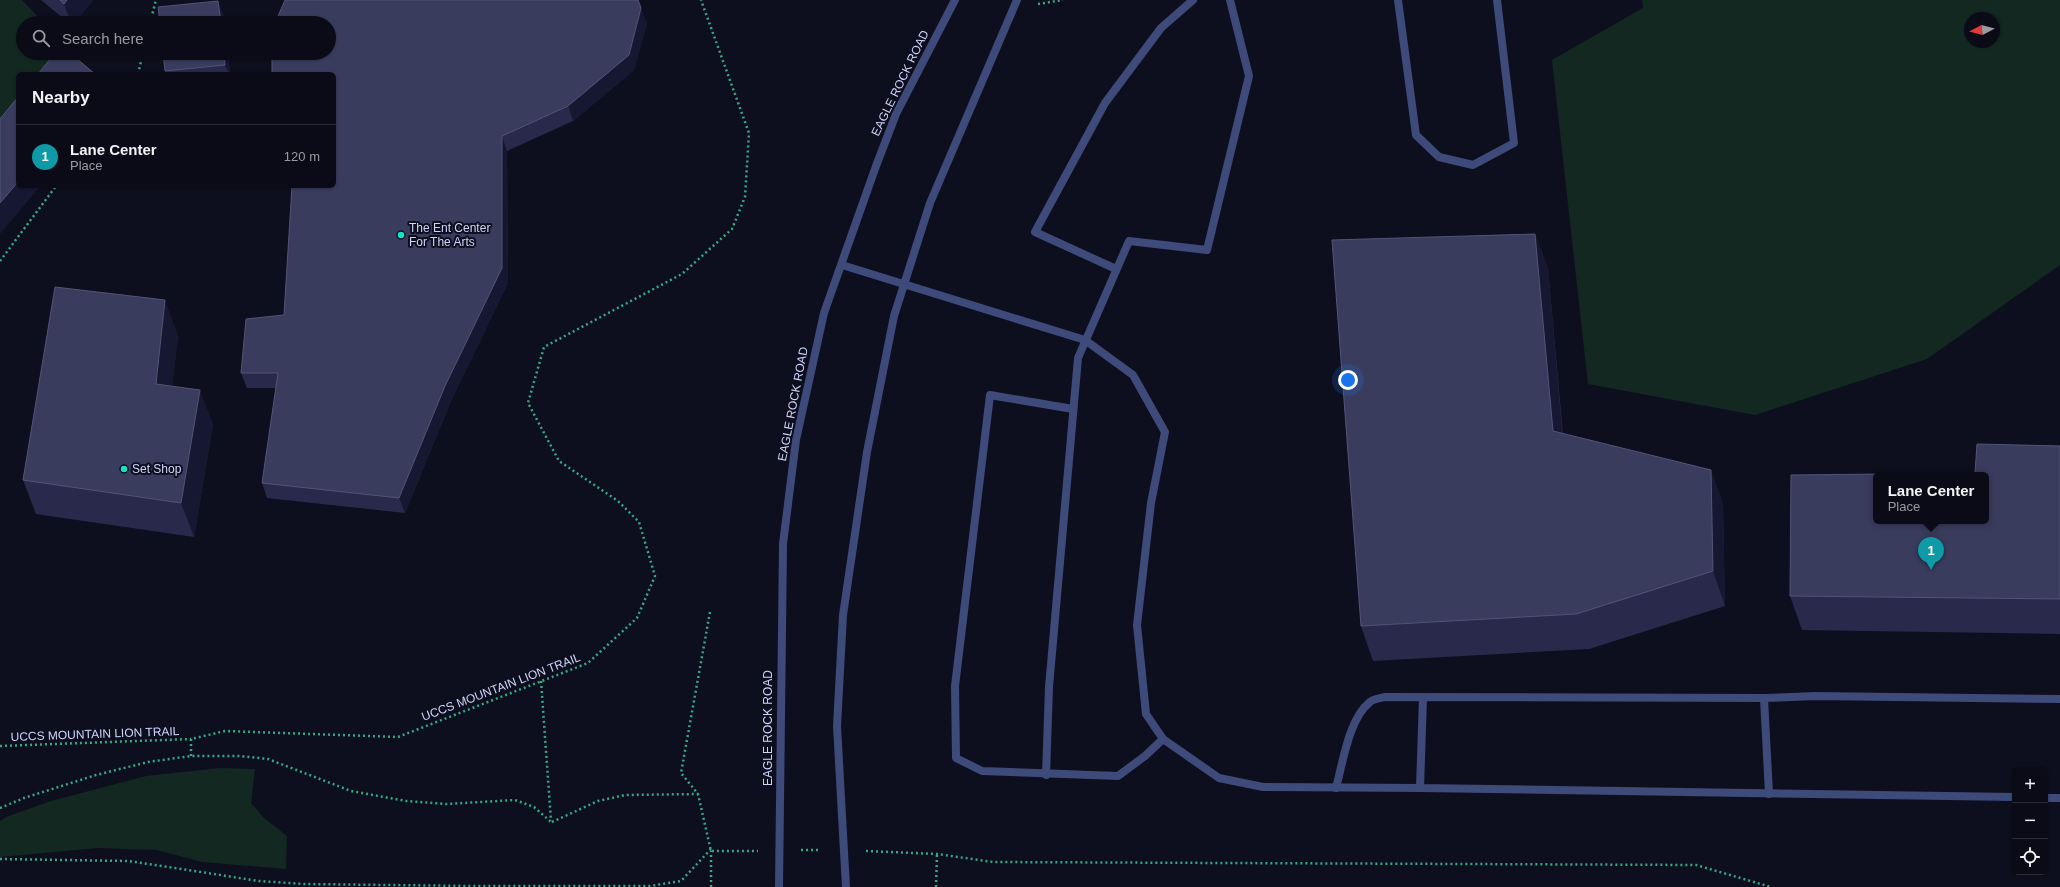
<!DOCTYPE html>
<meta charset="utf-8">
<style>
:root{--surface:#0a0b16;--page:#13141f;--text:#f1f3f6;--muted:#999ba1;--line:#2a2b35;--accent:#0b8043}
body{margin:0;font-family:Helvetica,sans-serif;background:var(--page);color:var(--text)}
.controls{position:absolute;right:12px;bottom:12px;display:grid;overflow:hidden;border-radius:6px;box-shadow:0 1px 3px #0004}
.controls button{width:36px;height:36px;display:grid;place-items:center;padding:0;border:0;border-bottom:1px solid var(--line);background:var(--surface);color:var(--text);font:20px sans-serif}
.compass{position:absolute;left:1964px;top:12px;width:36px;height:36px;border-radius:50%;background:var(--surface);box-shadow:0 1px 3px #0004;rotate:263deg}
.you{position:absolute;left:1348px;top:380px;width:14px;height:14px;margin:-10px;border:3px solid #fff;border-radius:50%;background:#1a73e8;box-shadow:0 0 0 6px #1a73e833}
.badge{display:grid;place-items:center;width:26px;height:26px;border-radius:50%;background:var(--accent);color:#fff;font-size:13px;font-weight:700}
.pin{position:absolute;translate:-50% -33px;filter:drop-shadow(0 1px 2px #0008)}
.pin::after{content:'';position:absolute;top:21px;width:14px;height:12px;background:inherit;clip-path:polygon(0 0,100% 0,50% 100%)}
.popup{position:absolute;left:1873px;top:472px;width:116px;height:52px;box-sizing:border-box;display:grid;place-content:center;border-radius:6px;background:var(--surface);filter:drop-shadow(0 1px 3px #0005);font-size:13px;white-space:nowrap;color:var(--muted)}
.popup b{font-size:15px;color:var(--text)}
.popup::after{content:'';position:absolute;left:50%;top:100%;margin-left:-8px;border:8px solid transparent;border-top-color:var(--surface)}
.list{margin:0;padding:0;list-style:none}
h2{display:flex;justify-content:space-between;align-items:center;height:52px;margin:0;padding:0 16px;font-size:17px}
h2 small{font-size:13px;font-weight:400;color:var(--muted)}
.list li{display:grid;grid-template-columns:26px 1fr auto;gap:12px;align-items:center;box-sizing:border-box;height:64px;padding:0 16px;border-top:1px solid var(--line)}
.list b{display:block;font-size:15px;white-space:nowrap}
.list p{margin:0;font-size:13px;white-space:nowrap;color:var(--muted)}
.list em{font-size:13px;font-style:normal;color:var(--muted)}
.icon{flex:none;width:22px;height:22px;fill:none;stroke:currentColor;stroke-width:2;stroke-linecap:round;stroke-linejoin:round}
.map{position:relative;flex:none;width:2060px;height:887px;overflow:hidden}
.search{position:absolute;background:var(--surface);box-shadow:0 1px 3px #0004;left:16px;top:16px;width:320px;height:44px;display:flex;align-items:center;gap:10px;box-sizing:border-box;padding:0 14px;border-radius:22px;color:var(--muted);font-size:15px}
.panel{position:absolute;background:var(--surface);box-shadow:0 1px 3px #0004;left:16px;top:72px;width:320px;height:116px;border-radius:6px}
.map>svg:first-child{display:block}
.green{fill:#122821;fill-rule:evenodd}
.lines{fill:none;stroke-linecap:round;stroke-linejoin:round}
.path{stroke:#37a784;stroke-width:2.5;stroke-dasharray:2 3;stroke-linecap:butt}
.service{stroke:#3d4a7a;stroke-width:8}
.minor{stroke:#3d4a7a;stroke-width:8}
.wall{fill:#292a4b}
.shaded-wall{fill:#161731}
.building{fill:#3a3c5e;stroke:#525477;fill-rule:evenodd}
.poi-dot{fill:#12e4c4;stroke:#0e0f1e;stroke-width:1.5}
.labels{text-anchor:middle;stroke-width:4;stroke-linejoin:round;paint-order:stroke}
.street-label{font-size:12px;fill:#cfd5fb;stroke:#0e0f1e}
.poi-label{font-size:12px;fill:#cfd5fb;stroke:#0e0f1e;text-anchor:start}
</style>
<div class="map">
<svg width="2060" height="887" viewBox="0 0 2060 887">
<rect width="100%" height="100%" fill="#0e0f1e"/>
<g class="green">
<path d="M0,0H22L43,22L23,23V53H50L46,74H18V113L0,135Z"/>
<path d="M1642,0H2060V265L1927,359L1755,415L1588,384L1552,60L1643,8ZM1970,18H1994V42H1970Z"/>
<path d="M220,768L255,769L251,803L264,818L287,836L286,869L202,862L157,850L98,848L0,857V821L6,817L51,801L146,776Z"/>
</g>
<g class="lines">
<g class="path">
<path d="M1038,4L1063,0"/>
<path d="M150,23L156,0"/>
<path d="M138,74L143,53"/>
<path d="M0,261L56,186"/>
<path d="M710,612L681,773L698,794L711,851H758"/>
<path d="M541,681L551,821"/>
<path d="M0,746L191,739"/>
<path d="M191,756V739L225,731L398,737L588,663L637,618L655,576L639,522L618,501L559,461L528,403L544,347L682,274L732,229L745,197L749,133L701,0"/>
<path d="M0,808L24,798L96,775L148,762L191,756H240L268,759L351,791L406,801L446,804L515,800L534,807L551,822"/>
<path d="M552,822L598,801L625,795L698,794"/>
<path d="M801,850H821"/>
<path d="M866,851L937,854L993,862L1696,865L1771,887"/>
<path d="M0,859L129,861L259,881L304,884L472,886H650L681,881L711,849"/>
<path d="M711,887V851"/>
<path d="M936,887L937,854"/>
</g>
<g class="service">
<path d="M1398,0L1416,135L1439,157L1473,165L1514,143L1497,0"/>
<path d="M842,265L1085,340L1133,375L1165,432L1151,503L1137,625L1146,714L1163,739L1219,778L1263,787L1420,788"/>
<path d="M1116,269L1035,232L1105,103L1161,28L1193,0"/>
<path d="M1073,409L990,395L955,686L956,758L982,771L1118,776L1145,756L1163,739"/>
<path d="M1423,697L1420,788L2015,797"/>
<path d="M1764,698L1769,794"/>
<path d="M1046,775L1049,687L1078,358L1129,241L1207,250L1249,76L1230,0"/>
<path d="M1336,788C1343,762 1349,718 1370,702C1373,699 1380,698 1385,697L1764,698L1816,696L2060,699"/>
<path d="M2045,798H2060"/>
</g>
<g class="minor">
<path d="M779,887L783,544L796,440L824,313L876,166L896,114L955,0"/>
<path d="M846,887L837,726L843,615L867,452L894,316L930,203L1017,0"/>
</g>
</g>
<g class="wall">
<path d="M41,0H93L74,23H69Z"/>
<path d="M647,23L634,70L573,121L507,151L508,283L451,401L405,513L267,498L262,483L276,388H247L241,373L284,315L292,186Z"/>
<path d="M228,53L230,74H166L165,71Z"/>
<path d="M1535,234L1548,268L1563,434L1711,470L1723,505L1725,606L1589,649L1373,661L1361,626Z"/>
<path d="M178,335L172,386L213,424L194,537L36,514L23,480Z"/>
<path d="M2060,446V634L1802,630L1790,596Z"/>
</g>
<g class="shaded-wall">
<path d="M67,0H93L74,23H71L64,4Z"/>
<path d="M638,0L647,23L634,70L573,121L568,106Z"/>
<path d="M218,1L224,16L225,23H221Z"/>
<path d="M224,53H228L230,74H229L225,65Z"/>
<path d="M502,136L507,151L508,283L451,401L405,513L399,498Z"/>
<path d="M18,182V186H40L0,234V203Z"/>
<path d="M1535,234L1548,268L1565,466L1553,431Z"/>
<path d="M165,300L178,335L169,419L156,384Z"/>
<path d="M200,390L213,424L194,537L181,503Z"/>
<path d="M1711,470L1723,505L1725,606L1713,571Z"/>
</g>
<g class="building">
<path d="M60,0H67L64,4Z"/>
<path d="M285,0H638L641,8L629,55L568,106L502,136V268L445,386L399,498L262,483L278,373H241L246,319L284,315L292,186H334V74H272V53H329V23H275Z"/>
<path d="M218,1L221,23H160L158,7Z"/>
<path d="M55,53H70L95,74H38Z"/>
<path d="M163,53H224L225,65L165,71Z"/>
<path d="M18,97V182L0,203V119Z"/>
<path d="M1535,234L1553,431L1711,470L1713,571L1576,614L1361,626L1332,240Z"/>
<path d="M55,287L165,300L156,384L200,390L181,503L23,480Z"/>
<path d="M1977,444L2060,446V599L1790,596L1791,475L1975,473ZM1876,475H1986V521H1876Z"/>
</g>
<g class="poi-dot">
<circle cx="401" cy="235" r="4"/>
<circle cx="124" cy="469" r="4"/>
</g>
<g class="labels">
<g class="street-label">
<text transform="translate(900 83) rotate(-64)" y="4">EAGLE ROCK ROAD</text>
<text transform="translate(793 404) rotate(-79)" y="4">EAGLE ROCK ROAD</text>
<text transform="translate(501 687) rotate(-21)" y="4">UCCS MOUNTAIN LION TRAIL</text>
<text transform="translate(768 728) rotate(-90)" y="4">EAGLE ROCK ROAD</text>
<text transform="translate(95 734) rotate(-2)" y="4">UCCS MOUNTAIN LION TRAIL</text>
</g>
<g class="poi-label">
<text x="409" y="232">The Ent Center<tspan x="409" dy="14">For The Arts</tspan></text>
<text x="132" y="473">Set Shop</text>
</g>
</g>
</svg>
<div class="controls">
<button>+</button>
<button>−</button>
<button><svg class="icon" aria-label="locate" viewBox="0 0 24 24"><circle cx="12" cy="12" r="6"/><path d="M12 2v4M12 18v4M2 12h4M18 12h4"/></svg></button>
</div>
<svg class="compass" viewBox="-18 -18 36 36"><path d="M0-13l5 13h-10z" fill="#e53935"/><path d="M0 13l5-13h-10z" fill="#999ba1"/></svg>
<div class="you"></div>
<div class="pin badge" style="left:1931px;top:570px;background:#0f9aa8">1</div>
<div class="popup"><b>Lane Center</b>Place</div>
<div class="search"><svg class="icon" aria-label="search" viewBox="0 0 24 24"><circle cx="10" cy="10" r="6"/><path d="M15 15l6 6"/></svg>Search here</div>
<section class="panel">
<h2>Nearby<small></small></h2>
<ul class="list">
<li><span class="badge" style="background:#0f9aa8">1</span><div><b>Lane Center</b><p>Place</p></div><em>120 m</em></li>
</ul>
</section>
</div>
